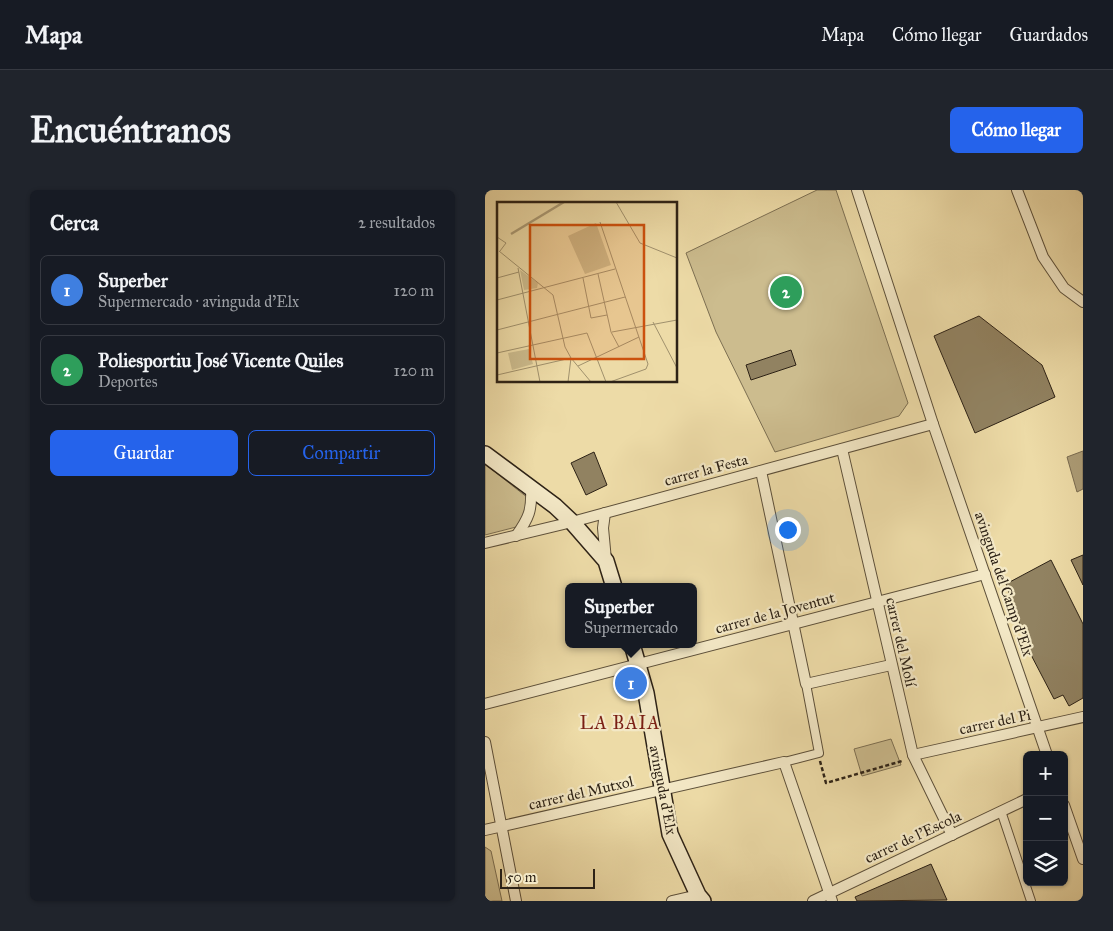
<!DOCTYPE html>
<html lang="es">
<meta charset="utf-8">
<style>
:root{--surface:#171b24;--page:#20242c;--text:#f1f3f6;--muted:#9ea1a6;--line:#363941;--accent:#2563eb}
body{margin:0;font-family:"IM FELL Great Primer",serif;background:var(--page);color:var(--text)}
.controls{position:absolute;right:15px;bottom:15px;display:grid;overflow:hidden;border-radius:8px;box-shadow:0 1px 4px #0004}
.controls button{width:45px;height:45px;display:grid;place-items:center;padding:0;border:0;border-bottom:1px solid var(--line);background:var(--surface);color:var(--text);font:25px sans-serif}
.scale{position:absolute;left:15px;bottom:12px;width:95px;box-sizing:border-box;padding-left:5px;border:2px solid #2d2216;border-top:0;font-size:14px;line-height:18px;white-space:nowrap;color:#2d2216;-webkit-text-stroke:4px #f3e8c6;paint-order:stroke}
.you{position:absolute;left:302px;top:339px;width:18px;height:18px;margin:-12px;border:4px solid #fff;border-radius:50%;background:#1a73e8;box-shadow:0 0 0 8px #1a73e833}
.badge{display:grid;place-items:center;width:32px;height:32px;border-radius:50%;background:var(--accent);color:#fff;font-size:16px;font-weight:700}
.pin{position:absolute;translate:-50% -50%;border:2px solid #fff;box-shadow:0 1px 5px #0006}
.popup{position:absolute;left:80px;top:393px;width:132px;height:65px;box-sizing:border-box;display:grid;place-content:center;border-radius:8px;background:var(--surface);filter:drop-shadow(0 1px 4px #0005);font-size:16px;white-space:nowrap;color:var(--muted)}
.popup b{font-size:19px;color:var(--text)}
.popup::after{content:'';position:absolute;left:50%;top:100%;margin-left:-10px;border:10px solid transparent;border-top-color:var(--surface)}
.list{margin:0;padding:0;list-style:none}
h2{display:flex;justify-content:space-between;align-items:center;height:65px;margin:0;padding:0 20px;font-size:21px}
h2 small{font-size:16px;font-weight:400;color:var(--muted)}
.list li{display:grid;grid-template-columns:32px 1fr auto;gap:15px;align-items:center;box-sizing:border-box;height:70px;margin:0 10px 10px;padding:0 10px;border:1px solid var(--line);border-radius:8px}
.list b{display:block;font-size:19px;white-space:nowrap}
.list p{margin:0;font-size:16px;white-space:nowrap;color:var(--muted)}
.list em{font-size:16px;font-style:normal;color:var(--muted)}
.actions{display:flex;gap:10px;padding:15px 20px}
.actions a{flex:1;padding:11px 0;border:1px solid var(--accent);border-radius:8px;text-align:center;font-size:18px;color:var(--accent)}
.actions .main{background:var(--accent);color:#fff}
.icon{flex:none;width:28px;height:28px;fill:none;stroke:currentColor;stroke-width:2;stroke-linecap:round;stroke-linejoin:round}
.map{position:relative;flex:none;width:598px;height:711px;overflow:hidden;border-radius:8px}
header{display:flex;align-items:center;gap:30px;box-sizing:border-box;height:70px;padding:0 25px;background:var(--surface);border-bottom:1px solid var(--line)}
header strong{font-size:24px}
nav{display:flex;gap:28px;margin-inline-start:auto;font-size:18px}
.intro{display:flex;align-items:center;justify-content:space-between;box-sizing:border-box;height:120px;padding:0 30px}
h1{margin:0;font-size:35px}
.button{padding:12px 22px;border-radius:8px;background:var(--accent);color:#fff;font-size:18px;font-weight:700}
main{display:flex;gap:30px;padding:0 30px}
aside{flex:1;background:var(--surface);border-radius:8px;box-shadow:0 1px 4px #0004}
.map>svg:first-child{display:block}
.green{fill:#ccbc8e;stroke:#7c6f52}
.water{fill:#ac9c76;stroke:#796b50}
.building{fill:#918261;stroke:#2d2216}
.lines{fill:none;stroke-linecap:round;stroke-linejoin:round}
.pedestrian-casing{stroke:#5d503a;stroke-width:10}
.minor-casing{stroke:#5d503a;stroke-width:12}
.secondary-casing{stroke:#2d2216;stroke-width:18}
.path{stroke:#2d2216;stroke-width:2.5;stroke-dasharray:4 2.5;stroke-linecap:butt}
.pedestrian{stroke:#f3e8c6;stroke-width:8}
.minor{stroke:#f3e8c6;stroke-width:10}
.secondary{stroke:#f3e8c6;stroke-width:15}
.labels{text-anchor:middle;stroke-width:4.5;stroke-linejoin:round;paint-order:stroke}
.street-label{font-size:15px;fill:#2d2216;stroke:#f3e8c6}
.quarter-label{font-size:18px;letter-spacing:1px;fill:#7a1f14;stroke:#f3e8c6}
.inset-river{fill:none;stroke:#ac9c76;stroke-width:2.5}
.inset-road{fill:none;stroke:#a0916d;stroke-width:1}
.view{fill:#cc510e;fill-opacity:0.15;stroke:#cc510e;stroke-width:2.5}
.inset-edge{fill:none;stroke:#2d2216;stroke-width:2.5}
</style>
<header>
<strong>Mapa</strong>
<nav><a>Mapa</a><a>Cómo llegar</a><a>Guardados</a></nav>
</header>
<div class="intro"><h1>Encuéntranos</h1><a class="button">Cómo llegar</a></div>
<main>
<aside>
<h2>Cerca<small>2 resultados</small></h2>
<ul class="list">
<li><span class="badge" style="background:#3f7fe0">1</span><div><b>Superber</b><p>Supermercado · avinguda d'Elx</p></div><em>120 m</em></li>
<li><span class="badge" style="background:#2e9e5b">2</span><div><b>Poliesportiu José Vicente Quiles</b><p>Deportes</p></div><em>120 m</em></li>
</ul>
<div class="actions"><a class="main">Guardar</a><a>Compartir</a></div>
</aside>
<div class="map">
<svg width="598" height="711" viewBox="0 0 598 711">
<rect width="100%" height="100%" fill="#eddba7"/>
<filter id="stains"><feTurbulence type="fractalNoise" baseFrequency=".004" numOctaves="4"/><feColorMatrix values="0 0 0 0 .2 0 0 0 0 .09 0 0 0 0 .02 0 0 0 .5 -.17"/></filter>
<radialGradient id="worn" r=".72"><stop offset=".6" stop-color="#630" stop-opacity="0"/><stop offset="1" stop-color="#630" stop-opacity=".3"/></radialGradient>
<g class="green">
<path d="M332,0H351L423,213L414,226L290,262L231,142L201,63Z"/>
<path d="M0,274L43,308L35,336L0,345Z"/>
<path d="M406,549L416,575L377,586L369,559Z"/>
<path d="M0,657L6,661L17,711H0Z"/>
</g>
<path class="water" d="M598,261V299L592,302L582,267Z"/>
<g class="building">
<path d="M494,126L557,175L570,207L490,243L449,146Z"/>
<path d="M306,160L311,175L266,190L261,175Z"/>
<path d="M109,262L122,295L101,305L86,273Z"/>
<path d="M598,365V395L586,370Z"/>
<path d="M566,370L598,434V508L584,516L578,505L569,509L544,461L521,394Z"/>
<path d="M446,674L462,710L372,711L370,707Z"/>
</g>
<g class="lines">
<g class="pedestrian-casing">
<g id="pedestrian">
<path d="M299,572L334,563L321,494"/>
<path d="M516,621L546,711"/>
</g>
</g>
<g class="minor-casing">
<g id="minor">
<path d="M372,0L448,234L562,565"/>
<path d="M532,0L558,67L579,98L598,112"/>
<path d="M357,259L428,565L467,645"/>
<path d="M276,281L321,494L406,475"/>
<path d="M120,323L118,338L121,370"/>
<path d="M31,346C44,328 47,320 46,299"/>
<path d="M0,353L87,332L448,234"/>
<path d="M0,514L500,384"/>
<path d="M0,552L31,711"/>
<path d="M428,565L598,527"/>
<path d="M579,615L598,669"/>
<path d="M0,640L299,572L347,711"/>
<path d="M187,711L213,705L212,709"/>
<path d="M328,711L542,609"/>
</g>
</g>
<g class="secondary-casing">
<g id="secondary">
<path d="M0,264L70,316L87,332L121,371L129,397"/>
<path d="M147,454L161,503L185,644L213,705L218,711"/>
</g>
</g>
<path class="path" d="M335,571L341,593L417,571V569"/>
<use href="#pedestrian" class="pedestrian"/>
<use href="#minor" class="minor"/>
<use href="#secondary" class="secondary"/>
</g>
<g class="labels">
<g class="street-label">
<text transform="translate(221 280) rotate(-15)" y="5">carrer la Festa</text>
<text transform="translate(519 394) rotate(71)" y="5">avinguda del Camp d'Elx</text>
<text transform="translate(290 423) rotate(-15)" y="5">carrer de la Joventut</text>
<text transform="translate(416 452) rotate(77)" y="5">carrer del Molí</text>
<text transform="translate(510 532) rotate(-12)" y="5">carrer del Pi</text>
<text transform="translate(178 600) rotate(79)" y="5">avinguda d'Elx</text>
<text transform="translate(96 603) rotate(-13)" y="5">carrer del Mutxol</text>
<text transform="translate(428 647) rotate(-25)" y="5">carrer de l'Escola</text>
</g>
<g class="quarter-label">
<text x="135" y="539">LA BAIA</text>
</g>
</g>
<g transform="translate(12 12)">
<rect width="180" height="180" fill="#eddba7"/>
<path d="M99,21L114,63L88,72L71,34ZM23,68L41,81L40,86L27,88ZM32,147L36,162L15,168L11,151Z" fill="#ccbc8e"/>
<path class="inset-river" d="M14,32L67,0"/>
<path class="inset-road" d="M119,0L143,41L180,56M103,20L151,162L149,167L113,180M0,35L9,41L3,49M2,49L56,93L68,145L74,156L94,180M21,66L43,180M101,72L114,130L122,145M0,76L22,70M86,76L94,116L110,113M0,98L118,67M156,120L180,166M0,128L128,95M115,130L180,118M0,151L90,131L109,180M81,164L142,135M0,173L74,156L71,180"/>
<path class="view" d="M33,23H147V157H33Z"/>
<rect width="180" height="180" class="inset-edge"/>
</g>
<rect width="100%" height="100%" filter="url(#stains)"/>
<rect width="100%" height="100%" fill="url(#worn)"/>
</svg>
<div class="controls">
<button>+</button>
<button>−</button>
<button><svg class="icon" aria-label="layers" viewBox="0 0 24 24"><path d="M12 4l9 5-9 5-9-5zM3 14l9 5 9-5"/></svg></button>
</div>
<div class="scale">50 m</div>
<div class="you"></div>
<div class="pin badge" style="left:146px;top:493px;background:#3f7fe0">1</div>
<div class="popup"><b>Superber</b>Supermercado</div>
<div class="pin badge" style="left:301px;top:102px;background:#2e9e5b">2</div>
</div>
</main>
